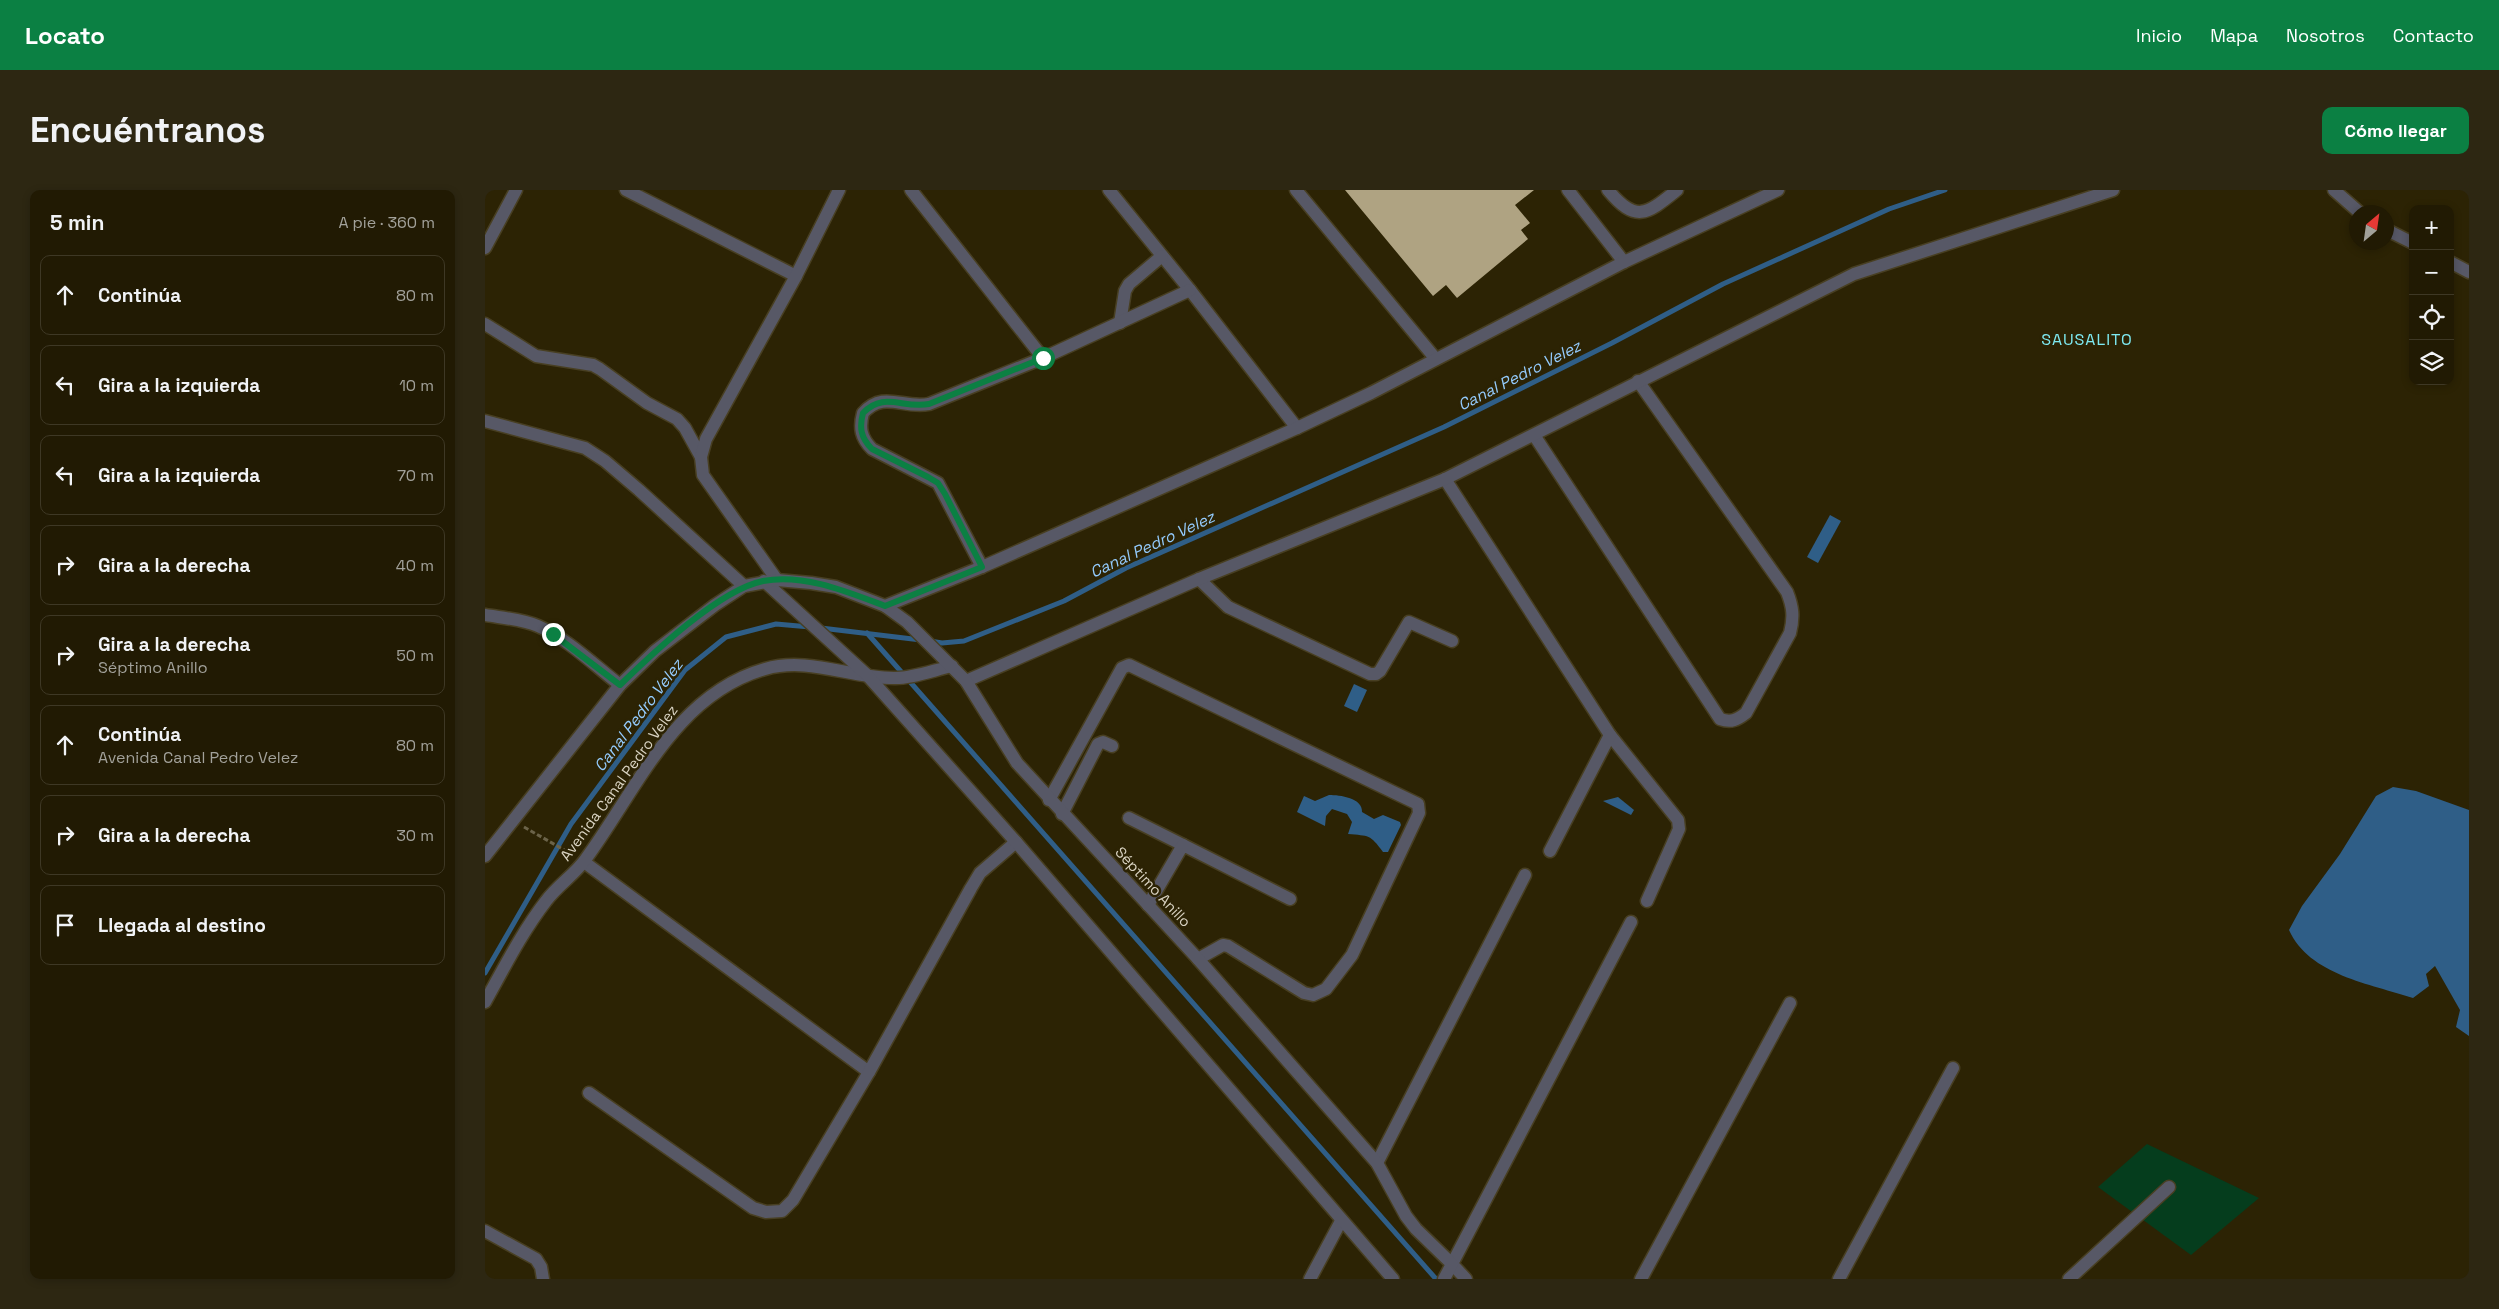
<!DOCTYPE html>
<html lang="es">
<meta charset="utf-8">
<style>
:root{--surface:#211a03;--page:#2d2712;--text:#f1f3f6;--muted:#a2a19a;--line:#3e3825;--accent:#0b8043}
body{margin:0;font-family:"Space Grotesk",sans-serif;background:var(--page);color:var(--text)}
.controls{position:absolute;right:15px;top:15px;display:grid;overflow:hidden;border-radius:10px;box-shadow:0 2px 8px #0003}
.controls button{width:45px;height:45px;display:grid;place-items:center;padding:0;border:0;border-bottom:1px solid var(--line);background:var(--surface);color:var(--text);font:25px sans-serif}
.compass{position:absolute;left:1864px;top:15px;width:45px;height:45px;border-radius:50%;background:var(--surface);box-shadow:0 2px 8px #0003;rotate:29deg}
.stop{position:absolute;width:15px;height:15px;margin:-11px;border:4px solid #0b8043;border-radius:50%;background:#fff}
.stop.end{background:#0b8043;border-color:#fff;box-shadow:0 1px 5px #0008}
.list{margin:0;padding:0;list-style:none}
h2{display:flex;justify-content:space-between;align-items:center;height:65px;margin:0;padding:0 20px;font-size:21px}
h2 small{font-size:16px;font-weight:400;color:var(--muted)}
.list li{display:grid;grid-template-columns:32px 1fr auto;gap:15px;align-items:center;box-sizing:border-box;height:80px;margin:0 10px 10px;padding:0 10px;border:1px solid var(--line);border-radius:10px}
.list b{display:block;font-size:19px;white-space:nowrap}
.list p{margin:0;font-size:16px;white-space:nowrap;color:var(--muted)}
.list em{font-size:16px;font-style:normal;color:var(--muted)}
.icon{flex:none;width:28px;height:28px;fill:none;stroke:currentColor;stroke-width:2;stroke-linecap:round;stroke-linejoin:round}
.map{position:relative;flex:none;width:1984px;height:1089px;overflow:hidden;border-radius:10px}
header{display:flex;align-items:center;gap:30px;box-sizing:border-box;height:70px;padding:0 25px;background:var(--accent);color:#fff}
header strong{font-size:24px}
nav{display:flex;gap:28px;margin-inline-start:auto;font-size:18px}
.intro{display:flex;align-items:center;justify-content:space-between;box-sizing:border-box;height:120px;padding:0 30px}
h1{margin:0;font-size:35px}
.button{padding:12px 22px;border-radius:10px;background:var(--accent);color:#fff;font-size:18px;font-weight:700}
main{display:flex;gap:30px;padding:0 30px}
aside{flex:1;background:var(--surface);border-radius:10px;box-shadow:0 2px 8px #0003}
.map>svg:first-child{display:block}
.green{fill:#053d1d}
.water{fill:#2f5e87}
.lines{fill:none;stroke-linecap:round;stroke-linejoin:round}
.stream{stroke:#2f5e87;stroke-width:5}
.building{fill:#afa382}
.minor-casing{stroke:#483f22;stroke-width:15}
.tertiary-casing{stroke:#483f22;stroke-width:15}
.path{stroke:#6b6349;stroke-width:3;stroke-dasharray:5 2.5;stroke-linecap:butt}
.minor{stroke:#575866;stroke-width:12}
.tertiary{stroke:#575866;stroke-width:12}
.route{stroke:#0b8043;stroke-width:6}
.labels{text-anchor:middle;stroke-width:5;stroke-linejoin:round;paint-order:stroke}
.street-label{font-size:15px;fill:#d9d3c2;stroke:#2c2304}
.neighbourhood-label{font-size:16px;letter-spacing:1px;fill:#7eeaf2;stroke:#2c2304}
.water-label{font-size:16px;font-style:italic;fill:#94cbfd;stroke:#2c2304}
</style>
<header>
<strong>Locato</strong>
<nav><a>Inicio</a><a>Mapa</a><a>Nosotros</a><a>Contacto</a></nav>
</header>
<div class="intro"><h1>Encuéntranos</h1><a class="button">Cómo llegar</a></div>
<main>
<aside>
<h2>5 min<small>A pie · 360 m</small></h2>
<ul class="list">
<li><svg class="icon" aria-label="ahead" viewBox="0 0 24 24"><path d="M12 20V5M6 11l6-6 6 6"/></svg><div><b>Continúa</b></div><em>80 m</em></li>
<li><svg class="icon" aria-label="left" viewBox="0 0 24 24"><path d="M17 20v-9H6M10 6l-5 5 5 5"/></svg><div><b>Gira a la izquierda</b></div><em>10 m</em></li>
<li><svg class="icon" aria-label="left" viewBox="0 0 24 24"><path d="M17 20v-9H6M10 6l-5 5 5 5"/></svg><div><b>Gira a la izquierda</b></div><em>70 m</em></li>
<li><svg class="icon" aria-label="right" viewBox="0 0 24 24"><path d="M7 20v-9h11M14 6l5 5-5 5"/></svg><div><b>Gira a la derecha</b></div><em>40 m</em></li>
<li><svg class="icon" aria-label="right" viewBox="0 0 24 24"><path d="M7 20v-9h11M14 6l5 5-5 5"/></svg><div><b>Gira a la derecha</b><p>Séptimo Anillo</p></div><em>50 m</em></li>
<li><svg class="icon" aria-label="ahead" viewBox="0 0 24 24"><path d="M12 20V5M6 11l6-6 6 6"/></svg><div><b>Continúa</b><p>Avenida Canal Pedro Velez</p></div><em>80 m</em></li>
<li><svg class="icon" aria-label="right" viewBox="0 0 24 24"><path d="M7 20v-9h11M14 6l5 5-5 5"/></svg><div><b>Gira a la derecha</b></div><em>30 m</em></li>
<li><svg class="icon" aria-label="arrive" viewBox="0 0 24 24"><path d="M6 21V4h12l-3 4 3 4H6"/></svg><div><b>Llegada al destino</b></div></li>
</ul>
</aside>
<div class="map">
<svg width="1984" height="1089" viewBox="0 0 1984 1089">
<rect width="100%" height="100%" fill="#2c2304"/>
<path class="green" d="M1662,954L1774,1008L1706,1065L1613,997Z"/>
<g class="water">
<path d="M1345,325L1356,331L1333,373L1322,367Z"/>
<path d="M869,494L882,500L872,522L859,516Z"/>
<path d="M1908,597L1931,601L1984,620V846L1971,837L1975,820L1950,776L1941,784L1944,796L1928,808C1886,794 1824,785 1804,740L1817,716L1855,664L1891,606Z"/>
<path d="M844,605C855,605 878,608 877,622L889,629L898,625L915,632L916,635L903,662H898C885,644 884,646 863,644L867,632L862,624L847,619L841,626L840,636L812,622L819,606L830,611Z"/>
<path d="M1133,607L1149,620L1146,625L1118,611Z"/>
</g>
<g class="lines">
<g class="stream">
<path d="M336,438L436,450"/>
<path d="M382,443L951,1089"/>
<path d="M445,451L457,453L479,451L579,411L641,378L959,237L1127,153L1238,94L1404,19L1460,0"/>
<path d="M0,783L86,634L200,480L241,447L291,434L325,437"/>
</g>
</g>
<path class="building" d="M860,0H1049L1030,15L1045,33L1036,40L1043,49L972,108L961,95L948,106Z"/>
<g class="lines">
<g class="minor-casing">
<g id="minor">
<path d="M141,0L311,86"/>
<path d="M426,0L558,168"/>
<path d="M624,0L705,100L812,238"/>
<path d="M811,0L950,168"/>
<path d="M1083,0L1139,72"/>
<path d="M1123,0C1151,34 1162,24 1192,0"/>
<path d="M1849,0L1874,22"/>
<path d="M1902,40L1928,53"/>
<path d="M0,58L31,0"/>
<path d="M1965,72L1984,82"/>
<path d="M635,133L640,101L644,94L677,66"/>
<path d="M0,134L51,166L108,175L115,179L162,213L192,229L200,238L216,267"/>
<path d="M0,231L100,258L120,271L154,300L259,396"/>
<path d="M1049,245L1235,529C1246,533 1252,530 1261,523L1305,443C1309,427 1308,417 1302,402L1153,191"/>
<path d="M960,289L1125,545L1193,630L1194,639L1162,711"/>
<path d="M497,377L453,293L387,259C376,248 374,238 378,223C399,200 417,219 444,214L558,168L705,100"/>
<path d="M714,389L743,417L885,484H891L895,481L924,432L967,451"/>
<path d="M292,390L218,285L216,267L221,249L311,86L354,0"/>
<path d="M400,416L497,377L812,238L886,203L1139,72L1293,0"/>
<path d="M0,425C18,428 36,429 53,436C83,449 109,475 135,495"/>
<path d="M481,491L714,389L960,289L1369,84L1628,0"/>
<path d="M564,610L637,478L644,475L933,614L934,623L867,765L841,799L828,805L819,803L743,756L738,755L713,769"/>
<path d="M577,624L613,554L618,552L627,556"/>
<path d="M644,628L698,655"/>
<path d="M1065,661L1125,545"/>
<path d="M99,672L384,882"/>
<path d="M663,715L698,655L805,709"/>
<path d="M0,812C19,778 37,742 61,711C72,696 89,685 100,670C152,600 189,505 280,479C324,466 367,489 411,488C429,488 449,480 467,476"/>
<path d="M104,903L268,1018L281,1022L297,1021L308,1010L384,882L486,698L495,683L531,652"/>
<path d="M892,973L1040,685"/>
<path d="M0,1041L51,1069L56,1077L58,1089"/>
<path d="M825,1089L856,1031"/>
<path d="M981,1089L967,1074L1146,732"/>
<path d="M1156,1089L1305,813"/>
<path d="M1354,1089L1468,878"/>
<path d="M1584,1089L1684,997"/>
</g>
</g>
<g class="tertiary-casing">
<g id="tertiary">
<path d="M279,391L382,485L531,652L908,1089"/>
<path d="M0,666L135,495L170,461L230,415L259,396L292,390L326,393L351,397L400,416L422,432L481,491L532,573L713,769L892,973L921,1026L931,1039L967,1074L959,1089"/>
</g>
</g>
<path class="path" d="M39,637L88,665"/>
<use href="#minor" class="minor"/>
<use href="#tertiary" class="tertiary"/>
</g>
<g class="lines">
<path class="route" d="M68,444L135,495C168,463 234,400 278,391C318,383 363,402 400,416L497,377L460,304L453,293L443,287L387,259C376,248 374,238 378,223C399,201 417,219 444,214L558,168"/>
</g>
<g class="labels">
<g class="street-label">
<text transform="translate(134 593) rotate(-54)" y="5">Avenida Canal Pedro Velez</text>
<text transform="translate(668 697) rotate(47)" y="5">Séptimo Anillo</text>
</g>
<g class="neighbourhood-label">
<text x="1602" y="155">SAUSALITO</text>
</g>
<g class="water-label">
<text transform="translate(1034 185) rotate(-27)" y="6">Canal Pedro Velez</text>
<text transform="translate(667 354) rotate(-25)" y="6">Canal Pedro Velez</text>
<text transform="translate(153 525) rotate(-53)" y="6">Canal Pedro Velez</text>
</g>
</g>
</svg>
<div class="controls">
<button>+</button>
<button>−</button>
<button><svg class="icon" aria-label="locate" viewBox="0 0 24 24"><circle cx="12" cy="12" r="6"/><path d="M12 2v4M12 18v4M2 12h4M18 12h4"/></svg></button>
<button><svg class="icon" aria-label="layers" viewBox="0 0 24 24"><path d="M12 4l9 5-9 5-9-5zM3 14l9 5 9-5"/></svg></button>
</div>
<svg class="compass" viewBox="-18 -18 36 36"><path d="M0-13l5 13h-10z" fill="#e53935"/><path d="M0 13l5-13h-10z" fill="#a2a19a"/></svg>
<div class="stop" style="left:558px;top:168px"></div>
<div class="stop end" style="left:68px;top:444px"></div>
</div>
</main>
